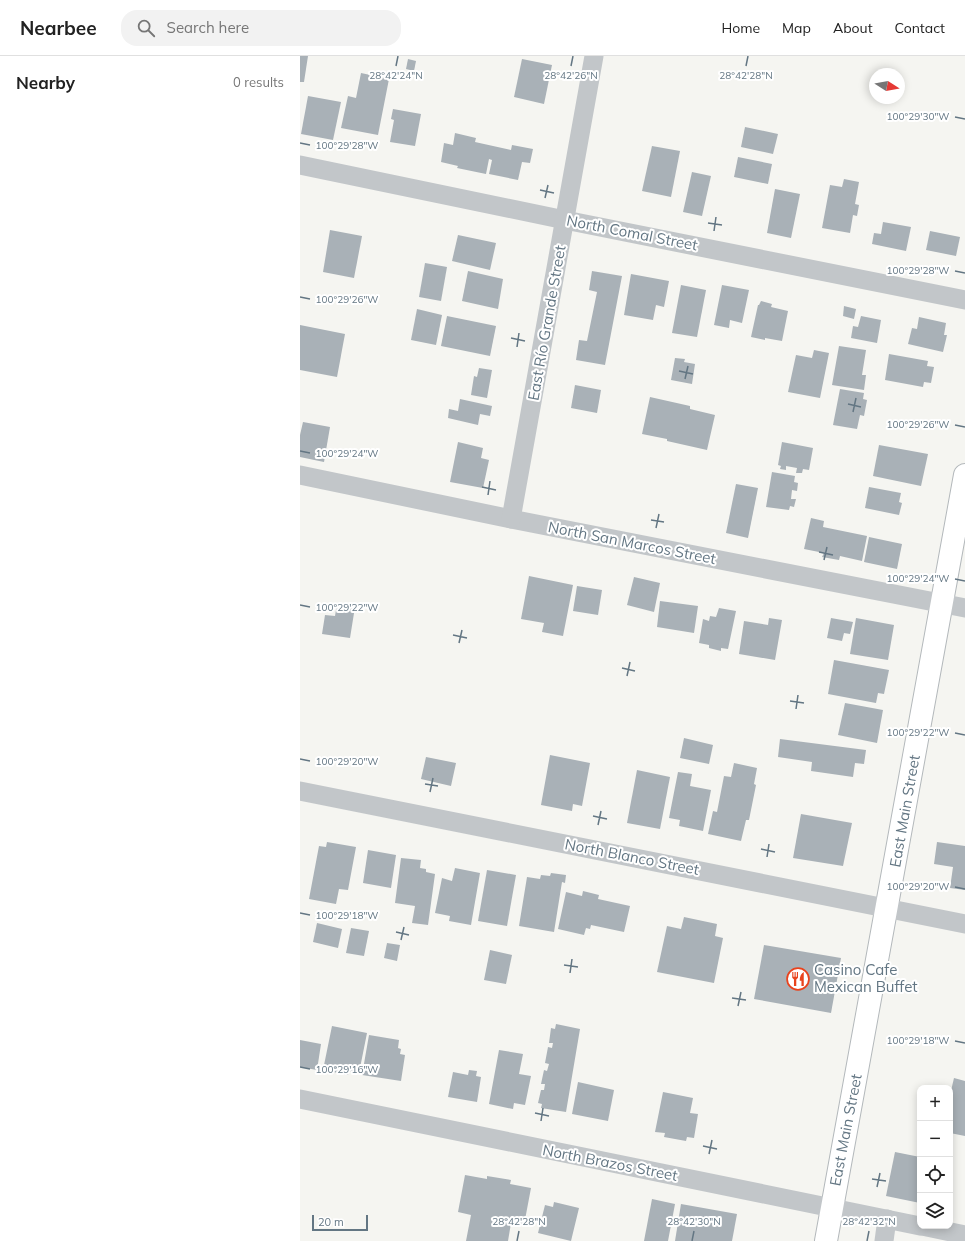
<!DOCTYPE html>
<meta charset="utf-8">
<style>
:root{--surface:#fff;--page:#f2f2f2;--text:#222;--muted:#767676;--line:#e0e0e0}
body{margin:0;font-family:Mulish,sans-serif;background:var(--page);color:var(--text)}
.controls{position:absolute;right:12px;bottom:12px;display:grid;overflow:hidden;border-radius:8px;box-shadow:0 2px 10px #0003}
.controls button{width:36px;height:36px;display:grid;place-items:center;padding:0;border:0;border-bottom:1px solid var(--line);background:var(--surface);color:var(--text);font:20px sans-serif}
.compass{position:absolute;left:569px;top:12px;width:36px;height:36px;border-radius:50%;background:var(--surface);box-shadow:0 2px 10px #0003;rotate:101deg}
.scale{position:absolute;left:12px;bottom:10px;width:56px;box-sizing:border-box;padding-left:4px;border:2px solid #637683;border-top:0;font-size:11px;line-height:14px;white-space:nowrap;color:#637683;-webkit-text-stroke:3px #fff;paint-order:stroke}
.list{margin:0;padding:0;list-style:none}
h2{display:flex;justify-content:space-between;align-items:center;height:52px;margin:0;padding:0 16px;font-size:17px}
h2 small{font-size:13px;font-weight:400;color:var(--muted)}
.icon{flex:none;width:22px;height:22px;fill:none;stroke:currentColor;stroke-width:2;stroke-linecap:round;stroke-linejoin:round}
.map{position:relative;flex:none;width:665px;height:1185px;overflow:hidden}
header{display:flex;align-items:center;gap:24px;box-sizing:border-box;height:56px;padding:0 20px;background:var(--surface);border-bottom:1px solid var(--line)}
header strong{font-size:19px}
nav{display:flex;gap:22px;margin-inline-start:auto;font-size:14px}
.search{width:280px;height:36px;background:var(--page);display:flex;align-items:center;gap:10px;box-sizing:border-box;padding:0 14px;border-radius:16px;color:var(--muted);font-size:15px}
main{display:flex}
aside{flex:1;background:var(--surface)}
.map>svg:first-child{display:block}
.building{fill:#a9b1b7}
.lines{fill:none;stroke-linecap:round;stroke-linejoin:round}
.major-casing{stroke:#b3b8bb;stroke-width:24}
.minor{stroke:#c2c6c9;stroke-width:19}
.major{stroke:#fff;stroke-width:22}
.ticks{fill:none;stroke:#637683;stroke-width:1.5}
.labels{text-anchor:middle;stroke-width:4;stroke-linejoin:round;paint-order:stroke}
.street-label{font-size:15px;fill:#637683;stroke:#fff}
.poi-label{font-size:15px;fill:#637683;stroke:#fff;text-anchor:start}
.ticks-label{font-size:10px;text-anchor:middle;fill:#637683;stroke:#fff;stroke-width:4;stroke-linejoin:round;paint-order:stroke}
</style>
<header>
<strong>Nearbee</strong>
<div class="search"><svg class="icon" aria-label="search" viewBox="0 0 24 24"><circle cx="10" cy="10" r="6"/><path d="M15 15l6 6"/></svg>Search here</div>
<nav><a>Home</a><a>Map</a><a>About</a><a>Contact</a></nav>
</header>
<main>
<aside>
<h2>Nearby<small>0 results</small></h2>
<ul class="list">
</ul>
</aside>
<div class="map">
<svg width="665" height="1185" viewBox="0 0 665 1185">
<rect width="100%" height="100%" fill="#f5f5f1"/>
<g class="building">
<path d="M0,0H8L4,26H0Z"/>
<path d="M108,3L116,5L114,15L106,13Z"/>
<path d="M222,3L252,9L244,48L214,41Z"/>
<path d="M61,17L89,23L78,79L41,72L48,40L56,42Z"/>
<path d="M8,40L41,46L33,84L1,78Z"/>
<path d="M93,53L121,58L115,90L90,86L94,64L91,63Z"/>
<path d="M445,71L478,78L473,98L441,91Z"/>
<path d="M155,77L176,82L175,86L211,94L212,89L233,93L230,107L222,106L218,124L189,118L192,104L189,103L186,118L157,112L158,110L141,106L144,87L153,89Z"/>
<path d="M352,90L380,95L371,141L342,135Z"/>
<path d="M438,101L472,108L468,128L434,121Z"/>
<path d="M392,116L411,120L402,160L383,156Z"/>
<path d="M544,123L559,126L555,148L559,149L557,160L553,159L550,177L522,172L530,129L542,131Z"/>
<path d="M475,133L500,138L491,182L467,177Z"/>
<path d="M583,166L611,171L606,195L572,188L574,177L581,178Z"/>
<path d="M30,174L62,180L54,222L23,216Z"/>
<path d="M630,175L660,181L656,200L626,194Z"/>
<path d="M158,179L196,187L190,214L152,205Z"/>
<path d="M125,207L147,211L141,245L119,241Z"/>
<path d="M168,215L203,223L198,253L162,245Z"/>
<path d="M292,215L322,220L305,309L276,304L279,284L287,285L297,236L289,234Z"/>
<path d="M331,218L369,225L364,251L356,249L353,264L324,259Z"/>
<path d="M381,229L406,234L397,281L372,277Z"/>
<path d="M422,229L449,234L442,267L430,264L429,272L414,269Z"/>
<path d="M461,245L472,248L471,251L488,255L482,285L465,282V284L451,281L458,249H459Z"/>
<path d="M544,250L556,253L554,263L543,260Z"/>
<path d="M117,253L142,259L136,289L111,284Z"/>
<path d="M147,260L196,270L190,300L141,290Z"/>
<path d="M561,260L581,264L577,287L551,282L553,270L558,271Z"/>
<path d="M619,261L646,267L644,279H647L643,296L608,288L612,272L617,273Z"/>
<path d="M0,269L45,278L37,321L0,314Z"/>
<path d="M539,290L566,294L562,319H566L564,334L532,329Z"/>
<path d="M514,294L529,297L520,342L488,336L496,299L512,302Z"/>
<path d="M589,298L628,305L627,310L634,311L631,327L624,326L623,331L585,324Z"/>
<path d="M375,302L385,303L384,306L395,308L392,328L371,324Z"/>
<path d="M179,312L192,314L187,342L171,339L174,320L177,321Z"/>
<path d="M275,329L301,334L297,357L271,352Z"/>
<path d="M540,333L564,337L563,343L567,344L564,360L560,359L557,373L533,369Z"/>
<path d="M350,341L390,350V353L415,359L407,394L367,385V383L342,378Z"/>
<path d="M160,343L192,350L190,360L180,358L178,369L148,362L149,353L158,355Z"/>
<path d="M3,366L30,371L24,406L0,401V379Z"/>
<path d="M158,386L183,392L181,402L189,404L183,432L150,426Z"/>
<path d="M482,386L513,392L509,414L503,413L502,417H496L497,412L486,410V414L480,413L481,410L478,409Z"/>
<path d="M579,389L628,398L621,430L573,420Z"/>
<path d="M472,416L495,420L494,426L498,427L497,435L492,434L491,443H496L494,451L490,450L489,454L466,451Z"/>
<path d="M436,428L458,432L448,482L426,477Z"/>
<path d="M569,431L601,437L599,446L602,447L599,459L565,452Z"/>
<path d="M511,462L524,465L523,471L567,480L562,505L540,500L539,504L522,501L524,497L504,493Z"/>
<path d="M569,481L602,488L597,513L564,506Z"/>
<path d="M229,520L273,529L263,580L242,576L244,567L221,563Z"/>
<path d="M334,521L360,527L354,556L327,549Z"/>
<path d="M277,530L302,534L298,559L273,555Z"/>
<path d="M360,545L398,550L394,577L357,571Z"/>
<path d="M37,548L55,551L50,582L22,578L25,559L35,560Z"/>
<path d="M419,552L436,555L428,593L421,592V595L409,592V589L399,587L403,563L409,565L410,560L416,561Z"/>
<path d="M469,562L482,564L475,604L439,598L444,565L468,569Z"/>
<path d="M531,562L553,566L550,578L544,577L542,585L527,582Z"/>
<path d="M556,562L594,569L588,604L550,598Z"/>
<path d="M534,604L589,614L584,638L578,637L576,647L528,638Z"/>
<path d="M545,647L583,654L577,687L538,679Z"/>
<path d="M384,682L413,689L409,708L380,702Z"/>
<path d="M480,683L566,694L564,708L555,707L553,721L511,715L512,706L478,701Z"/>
<path d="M250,699L290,707L282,750L273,748L272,755L241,749Z"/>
<path d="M126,701L156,707L151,730L121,723Z"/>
<path d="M434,707L457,712L454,728L456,729L449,764H446L441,785L408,778L413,755L417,756L424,720L431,721Z"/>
<path d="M337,714L370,721L360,773L327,767Z"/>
<path d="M378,716L392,718L390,730L411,734L403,775L379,770L380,764L369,762Z"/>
<path d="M501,758L552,767L543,810L493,802Z"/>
<path d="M27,786L56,791L48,834L39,833L36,848L9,843L19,790L26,791Z"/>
<path d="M637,786L665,790V834L650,832L653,811L634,808Z"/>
<path d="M68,794L96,799L91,832L63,827Z"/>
<path d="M101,802L121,804L120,812L126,813V816L135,818L128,869L112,867L115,850L95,847Z"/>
<path d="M155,812L180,817L171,869L149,865L150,860L135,857L142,822L152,825Z"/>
<path d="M187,814L216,819L207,870L178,865Z"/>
<path d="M251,817L266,819L265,827L262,826L254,876L219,870L227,821L240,823L241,819L250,820Z"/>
<path d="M283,835L299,839L298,843L330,850L324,876L291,869L290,873L286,872L284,879L258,873L266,836L282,840Z"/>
<path d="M384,861L417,868L415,880L423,882L414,927L357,916L367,870L381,873Z"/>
<path d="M17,867L42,873L38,892L13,886Z"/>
<path d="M51,872L69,875L64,900L46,897Z"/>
<path d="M87,887L100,889L97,905L84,902Z"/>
<path d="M464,889L541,902L531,957L454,943Z"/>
<path d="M190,894L212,899L206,928L184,924Z"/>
<path d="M256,968L280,973L266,1056L241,1052L242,1048L238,1047L241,1034H244L245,1028H241L244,1014L247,1015L249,1008L245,1007L248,991L252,992L253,987H249L251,972L255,973Z"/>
<path d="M32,970L67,977L59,1017L49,1015L48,1019L23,1014Z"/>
<path d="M69,979L99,984L98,992L101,993L100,998L105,999L101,1025L62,1019Z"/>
<path d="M0,984L21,988L17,1014L0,1011Z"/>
<path d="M199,994L223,998L219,1018L231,1020L225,1049L214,1047L213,1053L189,1048Z"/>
<path d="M169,1014L177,1015L176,1020L181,1021L177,1046L148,1041L153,1016L168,1019Z"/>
<path d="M654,1022L665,1025V1080L650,1077V1039Z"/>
<path d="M278,1026L314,1034L308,1065L272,1058Z"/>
<path d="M363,1036L393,1042L390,1057L398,1058L394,1082L387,1081L386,1085L364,1081L365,1077L355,1076Z"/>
<path d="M595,1096L620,1101V1147L586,1140Z"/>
<path d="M165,1119L187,1123V1120L211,1124L210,1128L231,1132L224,1169L211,1167L208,1185H166L171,1159L158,1156Z"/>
<path d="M352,1143L375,1148L368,1185H344Z"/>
<path d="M254,1146L279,1152L271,1185L238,1177L245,1149L253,1151Z"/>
<path d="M381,1148L437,1158L432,1185H375Z"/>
</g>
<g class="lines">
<g class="major-casing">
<path id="major" d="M526,1185L665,419"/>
</g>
<g class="minor">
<path d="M0,109L265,164L665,244"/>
<path d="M0,419L211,463L665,552"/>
<path d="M211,463L294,0"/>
<path d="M0,735L665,868"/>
<path d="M0,1043L620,1170"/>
<path d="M622,1170L665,1179"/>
<path d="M584,1185L587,1163"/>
</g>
<use href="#major" class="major"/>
</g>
<path class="ticks" d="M96,10L98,0M271,10L273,0M446,10L448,0M655,61L665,63M0,87L10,89M240,134L254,137M245,142L248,129M408,167L422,169M414,175L416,161M655,215L665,217M0,241L10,243M211,282L225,285M217,291L219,277M379,315L393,318M385,323L388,310M548,348L561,351M553,356L556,342M655,369L665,371M0,395L10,397M182,431L196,434M188,439L190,425M351,464L364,466M356,472L359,458M519,496L533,499M524,504L527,491M655,523L665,525M0,549L10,551M153,579L167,582M159,587L162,574M322,612L335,615M327,620L330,606M490,645L504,647M496,653L498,639M655,677L665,679M0,703L10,705M125,728L138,730M130,736L133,722M293,760L307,763M298,769L301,755M461,793L475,796M467,801L469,788M655,831L665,833M0,857L10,859M96,876L109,879M101,884L104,871M264,909L278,911M270,917L272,903M432,942L446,944M438,950L441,936M655,985L665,987M0,1011L10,1013M235,1057L249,1060M241,1065L243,1052M403,1090L417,1093M409,1098L412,1084M572,1123L586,1125M577,1131L580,1117M217,1185L219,1175M392,1185L394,1175M567,1185L569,1175"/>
<defs>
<g id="restaurant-ring" transform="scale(1.15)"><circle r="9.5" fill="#fff" stroke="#e9431d" stroke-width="1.5"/><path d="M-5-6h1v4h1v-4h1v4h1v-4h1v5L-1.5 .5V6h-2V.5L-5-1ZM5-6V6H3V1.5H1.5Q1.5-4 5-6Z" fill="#e9431d"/></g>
</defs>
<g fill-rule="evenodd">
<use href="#restaurant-ring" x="498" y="923"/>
</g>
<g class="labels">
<g class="street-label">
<text transform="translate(332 177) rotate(11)" y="5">North Comal Street</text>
<text transform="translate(247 267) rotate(-80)" y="5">East Río Grande Street</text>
<text transform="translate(332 487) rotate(11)" y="5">North San Marcos Street</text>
<text transform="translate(605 755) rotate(-80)" y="5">East Main Street</text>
<text transform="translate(332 801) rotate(11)" y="5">North Blanco Street</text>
<text transform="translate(546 1074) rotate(-79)" y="5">East Main Street</text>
<text transform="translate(310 1107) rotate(11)" y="5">North Brazos Street</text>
</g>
<g class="poi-label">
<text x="514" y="919">Casino Cafe<tspan x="514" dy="17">Mexican Buffet</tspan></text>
</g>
</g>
<g class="ticks-label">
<text x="96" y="23">28°42'24"N</text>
<text x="271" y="23">28°42'26"N</text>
<text x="446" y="23">28°42'28"N</text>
<text x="618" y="64">100°29'30"W</text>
<text x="47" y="93">100°29'28"W</text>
<text x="618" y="218">100°29'28"W</text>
<text x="47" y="247">100°29'26"W</text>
<text x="618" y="372">100°29'26"W</text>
<text x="47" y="401">100°29'24"W</text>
<text x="618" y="526">100°29'24"W</text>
<text x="47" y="555">100°29'22"W</text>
<text x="618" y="680">100°29'22"W</text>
<text x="47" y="709">100°29'20"W</text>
<text x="618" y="834">100°29'20"W</text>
<text x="47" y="863">100°29'18"W</text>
<text x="618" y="988">100°29'18"W</text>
<text x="47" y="1017">100°29'16"W</text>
<text x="219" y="1169">28°42'28"N</text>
<text x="394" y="1169">28°42'30"N</text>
<text x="569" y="1169">28°42'32"N</text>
</g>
</svg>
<div class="controls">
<button>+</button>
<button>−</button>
<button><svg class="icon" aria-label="locate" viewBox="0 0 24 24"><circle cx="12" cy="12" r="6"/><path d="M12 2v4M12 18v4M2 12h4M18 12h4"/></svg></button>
<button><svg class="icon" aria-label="layers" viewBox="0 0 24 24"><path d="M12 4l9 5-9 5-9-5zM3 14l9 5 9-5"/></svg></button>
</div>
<svg class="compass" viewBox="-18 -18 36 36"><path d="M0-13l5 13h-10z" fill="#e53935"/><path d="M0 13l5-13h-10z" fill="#767676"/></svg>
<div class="scale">20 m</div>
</div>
</main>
